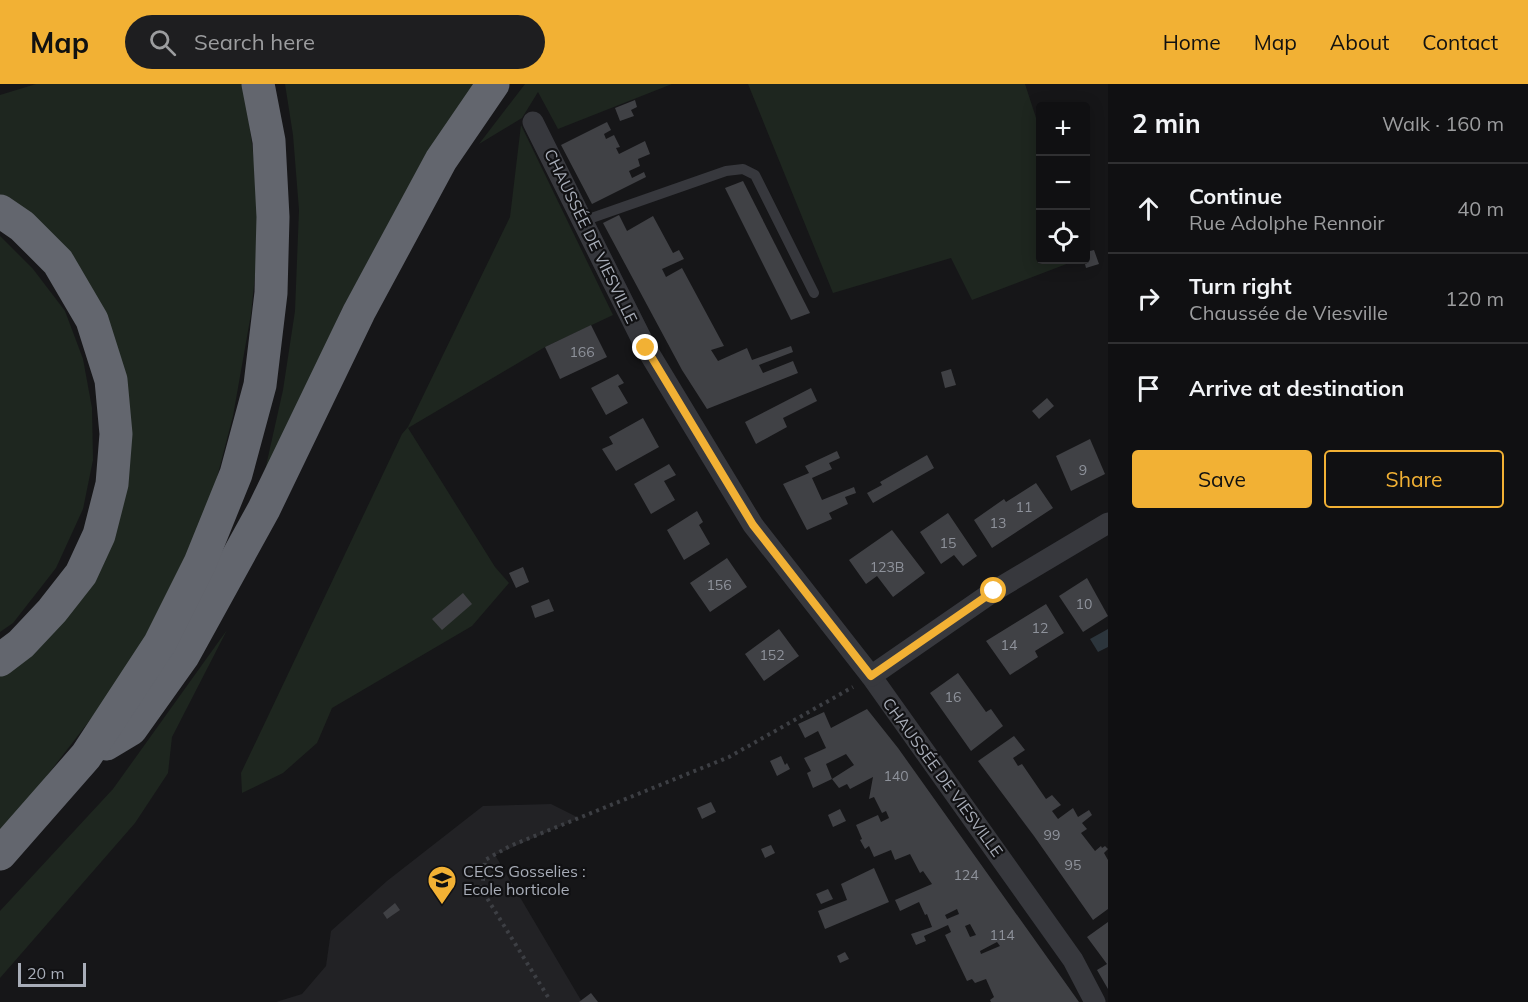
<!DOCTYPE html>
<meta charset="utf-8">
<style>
:root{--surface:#101012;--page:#1e1e20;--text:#f1f3f6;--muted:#9c9d9f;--line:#303032;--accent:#f2b134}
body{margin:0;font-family:Mulish,sans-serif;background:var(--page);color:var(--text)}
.controls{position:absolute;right:18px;top:18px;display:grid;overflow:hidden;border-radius:6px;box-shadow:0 3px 15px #0003}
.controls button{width:54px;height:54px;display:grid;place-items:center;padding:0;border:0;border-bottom:2px solid var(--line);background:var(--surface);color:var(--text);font:30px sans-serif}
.scale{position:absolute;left:18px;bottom:15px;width:68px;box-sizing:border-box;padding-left:6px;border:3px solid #a8adb8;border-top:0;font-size:16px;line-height:21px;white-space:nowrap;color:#a8adb8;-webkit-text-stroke:4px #111113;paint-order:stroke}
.stop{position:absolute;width:18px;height:18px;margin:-14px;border:4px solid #f2b134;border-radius:50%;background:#fff}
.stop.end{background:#f2b134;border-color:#fff;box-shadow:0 2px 6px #0008}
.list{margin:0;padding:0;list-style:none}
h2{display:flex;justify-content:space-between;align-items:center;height:78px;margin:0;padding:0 24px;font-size:26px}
h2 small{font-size:20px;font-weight:400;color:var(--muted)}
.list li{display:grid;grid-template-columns:39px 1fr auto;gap:18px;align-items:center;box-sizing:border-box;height:90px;padding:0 24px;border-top:2px solid var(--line)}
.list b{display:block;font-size:22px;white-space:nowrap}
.list p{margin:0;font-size:20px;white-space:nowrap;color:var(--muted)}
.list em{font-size:20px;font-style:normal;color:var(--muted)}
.actions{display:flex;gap:12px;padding:18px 24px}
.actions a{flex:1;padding:14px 0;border:2px solid var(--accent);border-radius:6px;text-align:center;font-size:21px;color:var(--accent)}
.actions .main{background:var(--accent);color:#111}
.icon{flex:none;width:33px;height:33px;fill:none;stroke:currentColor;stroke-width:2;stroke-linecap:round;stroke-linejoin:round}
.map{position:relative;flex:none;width:1108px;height:918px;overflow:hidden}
header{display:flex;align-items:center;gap:36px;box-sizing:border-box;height:84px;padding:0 30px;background:var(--accent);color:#111}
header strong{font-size:28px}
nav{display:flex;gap:33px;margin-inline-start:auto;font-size:21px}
.search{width:420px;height:54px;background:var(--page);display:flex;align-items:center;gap:15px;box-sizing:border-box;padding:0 21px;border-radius:33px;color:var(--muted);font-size:22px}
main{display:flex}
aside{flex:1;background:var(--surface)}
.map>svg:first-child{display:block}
.built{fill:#222225}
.green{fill:#1e261f}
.water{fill:#2c353c}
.building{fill:#404145;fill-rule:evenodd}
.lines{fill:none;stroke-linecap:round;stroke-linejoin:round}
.path{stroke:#3d3f44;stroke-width:4;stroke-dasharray:3 4.5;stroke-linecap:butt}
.lane{stroke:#37383d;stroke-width:10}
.street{stroke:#37383d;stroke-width:21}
.highway{stroke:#63666e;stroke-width:33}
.route{stroke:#f2b134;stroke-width:8}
.labels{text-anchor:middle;stroke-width:4.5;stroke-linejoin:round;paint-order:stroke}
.number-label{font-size:14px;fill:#8e929b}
.street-label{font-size:16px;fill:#a8adb8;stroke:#111113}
.poi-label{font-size:16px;fill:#a8adb8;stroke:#111113;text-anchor:start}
</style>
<header>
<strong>Map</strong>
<div class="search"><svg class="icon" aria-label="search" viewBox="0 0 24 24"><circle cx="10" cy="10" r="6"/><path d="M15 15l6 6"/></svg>Search here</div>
<nav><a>Home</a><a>Map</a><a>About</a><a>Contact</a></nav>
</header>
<main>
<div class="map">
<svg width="1108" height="918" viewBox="0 0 1108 918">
<rect width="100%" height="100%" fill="#161618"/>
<path class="built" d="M551,720L579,734L495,771L582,918H276L302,910L326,882L331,847L387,797L483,722Z"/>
<g class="green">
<path d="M36,0H244L256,91L258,163L251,230L233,332L213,409L180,490L144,559L97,627L32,711L0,747V588L97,481L126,317L0,113V11Z"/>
<path d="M285,0H477L397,124L341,227L291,340L264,391L283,306L295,227L299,126L293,51Z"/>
<path d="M525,0H672L558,45L538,8L522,34L479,60Z"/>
<path d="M748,0H1025L1040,46V176H1077L972,216L951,174L833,209Z"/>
<path d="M521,41L613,231L545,263L408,344L495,483L509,499L472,542L332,624L317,659L283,689L242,709L241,689L402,350L408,343L510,133Z"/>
<path d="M0,152L33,185L65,227L83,275L92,324L93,376L83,425L56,484L13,539L0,548Z"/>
<path d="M227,546L172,653L168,689L135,739L0,894V827L113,705Z"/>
</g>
<path class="water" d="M1108,545V563L1098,568L1090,555Z"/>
<g class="building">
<path d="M635,16L637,23L631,26L634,32L620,37L615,24Z"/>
<path d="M607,38L611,46L604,50L606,55L614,51L620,63L616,64L619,70L645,57L650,70L638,75L640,82L629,87L632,94L644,88L646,93L592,120L561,61Z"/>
<path d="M743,97L810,229L791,236L725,104Z"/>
<path d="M619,131L627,147L653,132L673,169L679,166L684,175L662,185L666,193L682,184L724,262L711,266L718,277L747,264L752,276L791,262L793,268L759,281L763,289L793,277L798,289L707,325L682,286L603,139Z"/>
<path d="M1094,166L1099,180L1086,184L1084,176H1086V168Z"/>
<path d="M591,241L607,273L560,295L545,263Z"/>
<path d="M951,285L956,301L945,304L941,288Z"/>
<path d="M618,290L624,299L618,302L628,319L606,331L591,304Z"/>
<path d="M811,304L817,317L783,334L787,343L756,360L745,338Z"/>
<path d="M1047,314L1054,322L1039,335L1032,327Z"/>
<path d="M643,334L659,363L616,387L602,365L613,360L609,353Z"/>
<path d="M1090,355L1105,390L1071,407L1056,372Z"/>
<path d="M837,367L840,374L829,379L832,385L812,394L822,416L854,403L856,409L845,413L848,420L829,429L832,435L807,446L783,400L809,389L805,382Z"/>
<path d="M927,371L934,384L873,419L867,409L882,401L880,398Z"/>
<path d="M669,380L676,391L664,397L675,416L651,430L634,400Z"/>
<path d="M1036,399L1053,424L992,464L974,436L1004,415L1006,418Z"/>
<path d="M697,427L703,438L699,441L710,460L684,476L667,446Z"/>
<path d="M948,429L977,472L963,482L954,471L941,480L920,448Z"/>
<path d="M892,446L925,489L893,513L877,492L866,500L849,476Z"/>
<path d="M727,474L747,503L710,528L690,499Z"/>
<path d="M523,483L529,498L516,504L509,489Z"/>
<path d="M1087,494L1108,532L1083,548L1059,512Z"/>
<path d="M463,509L472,520L442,546L432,535Z"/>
<path d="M549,515L554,527L535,534L531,522Z"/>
<path d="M1046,520L1064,549L1035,567L1038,573L1010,591L986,557Z"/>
<path d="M779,545L799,572L764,597L745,570Z"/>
<path d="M958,589L986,628L991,625L1003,642L971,667L930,609Z"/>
<path d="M867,625L898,664L1079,918H991L990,916L994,913L986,895L975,899L972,895L967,897L945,851L951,848L948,841L924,852L926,857L916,861L911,850L932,843L927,830L925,831L919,818L900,827L895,816L932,800L923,787L920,789L910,770L895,776L891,766L874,773L869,762L865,765L860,756L862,755L856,741L878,731L881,738L889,734L886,727L882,729L874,713L869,715L873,693L850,705L847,700L839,704L832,695L854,681L846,670L826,680L832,695L813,704L807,689L811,687L804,674L826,664L818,647L805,654L798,640L824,628L831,644ZM957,825L959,830L947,835L945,831ZM970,840L976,851L970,853L965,842ZM997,858L1000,862L981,870L980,867Z"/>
<path d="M1014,652L1025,666L1013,674L1018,682L1022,680L1046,715L1052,711L1061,721L1052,727L1058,735L1073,724L1078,733L1089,726L1092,731L1082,739L1087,745L1081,749L1095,767L1101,762L1102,764L1105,762L1108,765L1104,769L1108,776V825L1093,836L1034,752L978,677Z"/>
<path d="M781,672L785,681L787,679L790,685L777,692L770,677Z"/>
<path d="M711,718L716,728L702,735L697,724Z"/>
<path d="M840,725L846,737L833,743L828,731Z"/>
<path d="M771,761L775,769L765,774L761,765Z"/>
<path d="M874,784L889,818L825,845L818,827L847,816L841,800Z"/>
<path d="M828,805L833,815L821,820L816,810Z"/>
<path d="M395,819L400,826L387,835L383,829Z"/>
<path d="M1108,838V905L1097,886L1107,880L1087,853Z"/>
<path d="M845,868L849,875L840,879L837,872Z"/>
<path d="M591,909L598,918H579Z"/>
</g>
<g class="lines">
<path class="path" d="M548,913L482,806L485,776L510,762L729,673L853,603"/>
<path class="lane" d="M583,137L726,87L743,85L755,91L814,209"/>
<g class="street">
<path d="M533,38L646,264L753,441L871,592L1073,876L1095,918"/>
<path d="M871,592L994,507L1108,439"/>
</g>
<g class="highway">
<path d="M0,127L22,142L58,178L92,236L111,296L116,350L112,400L99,451L81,490L52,527L21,560L0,576"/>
<path d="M106,660L131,645L183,572L264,425L359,228L441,76L493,0"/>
<path d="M0,770L86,672L160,559L200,479L236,390L260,301L271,209L273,133L269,57L258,0"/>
</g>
</g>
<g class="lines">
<path class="route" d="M646,264L753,441L871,592L994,507"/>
</g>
<defs>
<g id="school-pin" transform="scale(1.5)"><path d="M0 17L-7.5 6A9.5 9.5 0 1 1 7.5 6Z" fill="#f2b134" stroke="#111113"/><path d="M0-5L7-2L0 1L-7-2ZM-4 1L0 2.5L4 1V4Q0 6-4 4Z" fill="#111"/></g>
</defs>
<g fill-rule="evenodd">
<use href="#school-pin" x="442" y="796"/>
</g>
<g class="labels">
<g class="number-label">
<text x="582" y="273">166</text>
<text x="1083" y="391">9</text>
<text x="1024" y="428">11</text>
<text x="998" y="444">13</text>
<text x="948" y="464">15</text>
<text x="887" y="488">123B</text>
<text x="719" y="506">156</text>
<text x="1084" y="525">10</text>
<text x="1040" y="549">12</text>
<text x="1009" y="566">14</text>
<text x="772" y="576">152</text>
<text x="953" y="618">16</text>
<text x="896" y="697">140</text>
<text x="1052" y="756">99</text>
<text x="1073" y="786">95</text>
<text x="966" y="796">124</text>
<text x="1002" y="856">114</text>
</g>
<g class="street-label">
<text transform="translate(591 152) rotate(64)" y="6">CHAUSSÉE DE VIESVILLE</text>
<text transform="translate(943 693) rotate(54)" y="6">CHAUSSÉE DE VIESVILLE</text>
</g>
<g class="poi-label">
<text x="463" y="793">CECS Gosselies :<tspan x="463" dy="18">Ecole horticole</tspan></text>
</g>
</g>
</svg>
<div class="controls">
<button>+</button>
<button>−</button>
<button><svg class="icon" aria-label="locate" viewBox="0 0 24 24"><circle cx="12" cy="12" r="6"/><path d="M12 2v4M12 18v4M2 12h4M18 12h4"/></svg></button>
</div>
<div class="scale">20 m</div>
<div class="stop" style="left:994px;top:507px"></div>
<div class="stop end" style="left:646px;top:264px"></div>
</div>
<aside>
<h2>2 min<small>Walk · 160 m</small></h2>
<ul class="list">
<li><svg class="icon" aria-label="ahead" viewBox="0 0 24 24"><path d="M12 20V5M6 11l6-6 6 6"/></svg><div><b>Continue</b><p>Rue Adolphe Rennoir</p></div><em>40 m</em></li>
<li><svg class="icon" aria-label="right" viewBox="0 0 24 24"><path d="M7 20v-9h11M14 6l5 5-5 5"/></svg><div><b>Turn right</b><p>Chaussée de Viesville</p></div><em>120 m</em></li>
<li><svg class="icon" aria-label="arrive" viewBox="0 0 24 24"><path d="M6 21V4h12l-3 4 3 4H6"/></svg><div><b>Arrive at destination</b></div></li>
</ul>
<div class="actions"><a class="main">Save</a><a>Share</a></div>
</aside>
</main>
